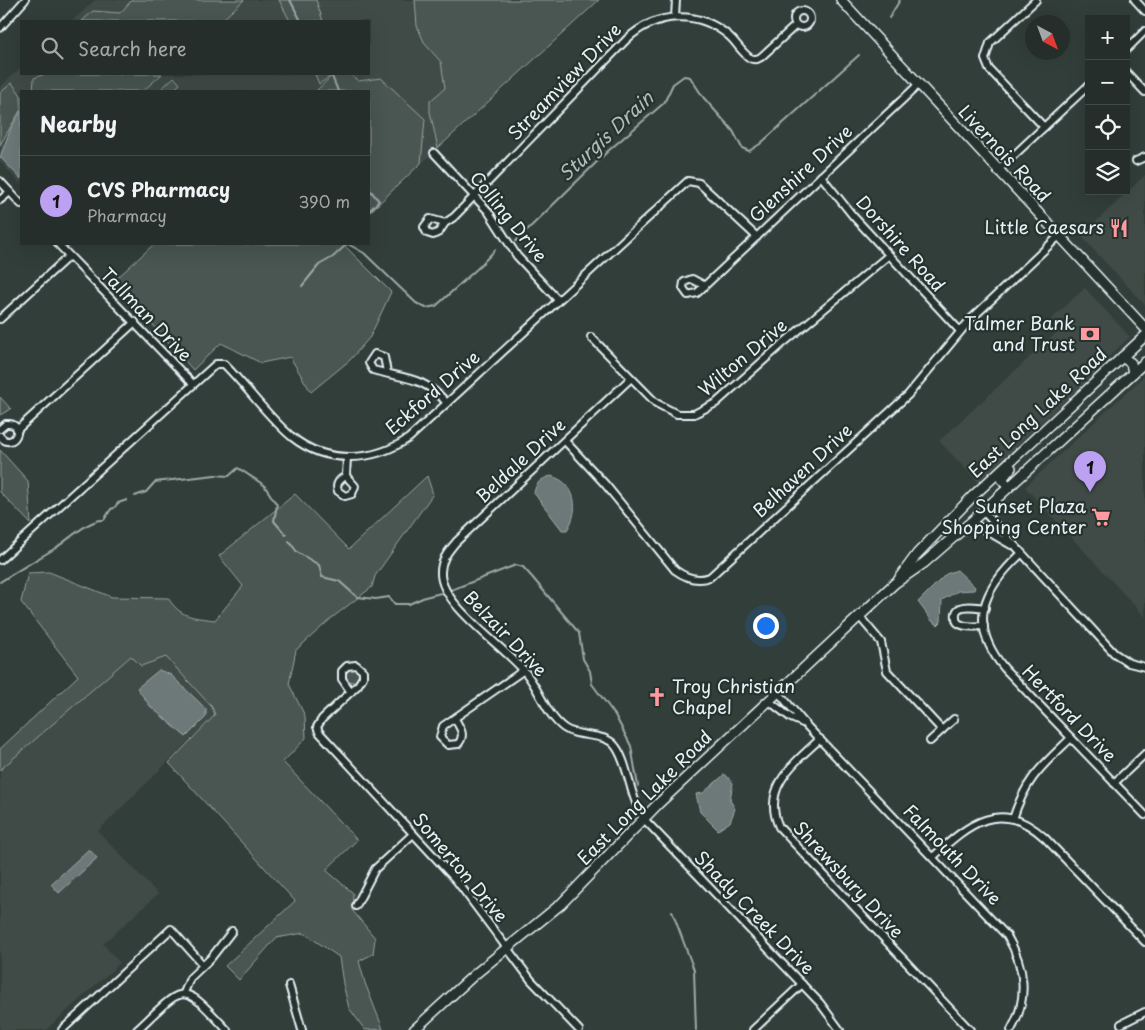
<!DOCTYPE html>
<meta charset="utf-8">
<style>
:root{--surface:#262e2b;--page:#323a37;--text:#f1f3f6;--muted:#a4a8a9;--line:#424a47;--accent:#bca0f2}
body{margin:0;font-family:"Playpen Sans",sans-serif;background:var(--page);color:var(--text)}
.controls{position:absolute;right:15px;top:15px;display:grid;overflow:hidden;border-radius:0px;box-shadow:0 5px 20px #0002}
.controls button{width:45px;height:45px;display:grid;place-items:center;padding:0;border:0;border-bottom:1px solid var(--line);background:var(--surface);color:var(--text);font:25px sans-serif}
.compass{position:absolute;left:1025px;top:15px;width:45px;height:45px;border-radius:50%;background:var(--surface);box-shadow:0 5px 20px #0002;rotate:139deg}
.you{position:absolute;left:765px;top:625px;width:18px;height:18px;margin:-12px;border:4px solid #fff;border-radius:50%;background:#1a73e8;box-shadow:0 0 0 8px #1a73e833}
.badge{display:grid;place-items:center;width:32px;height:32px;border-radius:50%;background:var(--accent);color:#111;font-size:16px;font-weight:700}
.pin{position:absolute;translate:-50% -41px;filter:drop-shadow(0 1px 2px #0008)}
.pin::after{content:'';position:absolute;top:26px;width:18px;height:15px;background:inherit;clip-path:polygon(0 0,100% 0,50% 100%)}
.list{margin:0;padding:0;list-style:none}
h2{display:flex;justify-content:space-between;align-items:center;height:65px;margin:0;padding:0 20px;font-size:21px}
h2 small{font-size:16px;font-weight:400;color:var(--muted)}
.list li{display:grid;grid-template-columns:32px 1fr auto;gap:15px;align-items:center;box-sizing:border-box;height:90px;padding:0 20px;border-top:1px solid var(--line)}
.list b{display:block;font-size:19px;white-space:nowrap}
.list p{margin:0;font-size:16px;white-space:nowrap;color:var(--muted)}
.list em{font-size:16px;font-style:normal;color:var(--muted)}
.icon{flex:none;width:28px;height:28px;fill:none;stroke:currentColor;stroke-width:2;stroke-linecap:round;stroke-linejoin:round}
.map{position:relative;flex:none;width:1145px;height:1030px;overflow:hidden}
.search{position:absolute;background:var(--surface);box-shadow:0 5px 20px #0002;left:20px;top:20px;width:350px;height:55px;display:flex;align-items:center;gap:12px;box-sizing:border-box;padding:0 18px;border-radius:0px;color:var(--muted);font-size:19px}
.panel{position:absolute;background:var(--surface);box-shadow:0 5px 20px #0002;left:20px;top:90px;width:350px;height:155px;border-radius:0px}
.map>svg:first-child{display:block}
.built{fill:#3f4b46}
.green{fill:#495651;stroke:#98a4a4}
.water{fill:#6d7978;stroke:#9ea9ab}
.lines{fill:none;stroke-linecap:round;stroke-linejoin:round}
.stream{stroke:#9ea9ab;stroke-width:2}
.street-casing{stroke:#e8f1f8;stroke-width:10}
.secondary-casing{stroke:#e8f1f8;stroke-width:12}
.street{stroke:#26332d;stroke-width:6}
.secondary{stroke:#26332d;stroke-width:9}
.labels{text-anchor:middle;stroke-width:4.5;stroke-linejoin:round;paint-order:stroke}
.street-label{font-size:18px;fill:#e8f1f8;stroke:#26332d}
.poi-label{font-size:18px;fill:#e8f1f8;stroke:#26332d;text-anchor:end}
.water-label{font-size:19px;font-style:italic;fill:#b1bbbe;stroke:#26332d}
</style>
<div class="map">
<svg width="1145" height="1030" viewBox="0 0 1145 1030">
<rect width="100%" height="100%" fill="#323e39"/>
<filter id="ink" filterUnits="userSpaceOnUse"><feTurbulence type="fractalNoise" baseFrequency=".02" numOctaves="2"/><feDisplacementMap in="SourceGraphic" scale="10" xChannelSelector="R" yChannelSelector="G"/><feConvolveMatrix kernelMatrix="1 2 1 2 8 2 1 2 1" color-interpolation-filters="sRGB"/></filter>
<g filter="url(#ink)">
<g class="built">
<path d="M95,0H599L369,212V91H21V185L0,161V87L21,67V74H369V21H72Z"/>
<path d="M1145,175V305L1081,236Z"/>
<path d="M1085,288L1130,337L1097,368L1095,373L978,482L939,441L1057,332L1048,322Z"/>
<path d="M1145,375V617L1025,487Z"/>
<path d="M132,655L141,666L166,656L212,707L215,715L98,831L158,894L103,944L120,963L46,1030H0V770Z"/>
</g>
<g class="green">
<path d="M132,0H244L221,21H82L93,11L120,13Z"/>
<path d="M279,0H316L323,21H290Z"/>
<path d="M415,0H599L438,148L430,112V101L445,88L441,62L425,44L417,26Z"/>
<path d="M45,74H162L143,91H33L34,78Z"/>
<path d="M315,74H334L319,84Z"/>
<path d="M334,74H350L358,81L381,78L425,119L421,163L369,213V91H316Z"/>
<path d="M174,77L180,84L172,91H163L161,89Z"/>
<path d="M12,83L21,95V109L0,145V93Z"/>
<path d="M154,244H343L391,292L370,337L350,360L311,392L290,357L261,363L221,343L193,370L114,281Z"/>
<path d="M0,397L11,409L0,415Z"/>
<path d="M0,450L28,481L31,524L0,492Z"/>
<path d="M427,476L433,494L375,576L372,587L333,617L296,650L289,684L305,716L306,738L283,762L357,840L326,870L353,893L352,910L375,938L373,954L359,961L365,983L383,1029L365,1030L349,1008L343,984L339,957L304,933L276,938L239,980L225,966L295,901L169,763L215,715L212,707L166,657L141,666L131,656L0,770V749L78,676L21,602L28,573L49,572L112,597L168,598C181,618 192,617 215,620L243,586L219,556L295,494L349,549Z"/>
<circle cx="353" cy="675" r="7"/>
</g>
<g class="water">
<path d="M21,111V179L0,157L11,128Z"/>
<path d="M551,476C577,483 580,511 567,530H562L534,493C536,482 541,479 551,476Z"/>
<path d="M957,570L975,587L974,590L958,591L942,600L941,622L938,625L932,621L918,602L946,574Z"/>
<path d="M159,670L171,675L206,709V717L186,737L150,706L137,688Z"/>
<path d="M725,774L733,783L730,800L735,809L730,822L718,830L700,812L696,794L703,793Z"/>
<path d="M89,849L97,858L59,893L51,884Z"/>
</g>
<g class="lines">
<g class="stream">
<path d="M290,0L301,21"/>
<path d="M889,18L900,0"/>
<path d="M331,74L338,91"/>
<path d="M369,178L370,190L379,201L369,211"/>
<path d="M516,241L608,151L664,103L673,84L684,76L690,77L703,97L733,131L742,148L749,151L760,144L859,55"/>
<path d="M348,244L364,253L416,303L426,308L436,306L479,267L495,250"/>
<path d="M302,286L319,265L333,257L347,244"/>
<path d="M135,496L146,492L155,482L215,475L229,476L238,468L264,485L277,505L274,521L286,535"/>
<path d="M289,541L297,552L319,565L322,577L339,581L357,597L376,599L389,597L395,604H409L425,597L441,593"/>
<path d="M0,582C18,570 36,560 54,549C66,542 90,518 104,520L111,509L114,508L118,503L127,500"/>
<path d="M451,590L516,565L523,567L532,577L579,633L583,659L590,671L592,684L615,715L631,746L638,786"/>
<path d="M672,911L694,970L696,1030"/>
</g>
<g class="street-casing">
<g id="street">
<path d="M1036,0L990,43L985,59L989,69L1044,127"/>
<path d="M1135,0L1145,11"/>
<circle cx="802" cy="19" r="8"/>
<path d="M675,17L676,0"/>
<path d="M0,28L25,0"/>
<path d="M1126,50L1145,31"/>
<path d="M1126,72L1145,92"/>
<path d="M434,153L488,211L517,256L558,300"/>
<path d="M1136,161L1145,157"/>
<path d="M997,171L1089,85"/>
<path d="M821,176L853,216L960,331"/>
<path d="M0,181L21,204"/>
<path d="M0,200L10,192"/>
<path d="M445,223L439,232L433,235L427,233L424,227L430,219L445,223L454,217L627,39C656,12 698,9 729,36C736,42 742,53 750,58C754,60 758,59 761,57L796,25"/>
<path d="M58,244L193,384"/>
<path d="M705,286L692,279L684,282L683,288L688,295L697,293L918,85"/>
<path d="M0,319L69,256"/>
<path d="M591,337L656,403L677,414H694L716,403L781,345L889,255"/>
<path d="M387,372L384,357L375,354L369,363L373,370C405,379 423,376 447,403"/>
<path d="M630,379L456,542C449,551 441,559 441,572C439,604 505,647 525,672C539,688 546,715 564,728C579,739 605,731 616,747C629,765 629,796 643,818L820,1003L840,1030"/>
<path d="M0,429L6,424C28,422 13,453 0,436"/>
<path d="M17,430L135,322"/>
<path d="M565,441L605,484L675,570C686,578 697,582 710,577L908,395L970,320L1059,236"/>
<path d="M346,476L355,486L352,494L345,496L338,491C335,484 340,479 346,476L347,457"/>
<path d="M983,511L1114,653L1129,663L1145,667"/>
<path d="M971,522L1011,545"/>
<path d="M1021,554C982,590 967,624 1005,669L1145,815"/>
<path d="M0,560L216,364H224C248,388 267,416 292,437C327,465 374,462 409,438L688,181L699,183L757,237"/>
<path d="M859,616L881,642L887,671L942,730"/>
<path d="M984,626C977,626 966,628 960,624C957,623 956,621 956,618C953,602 976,607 985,608"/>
<path d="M351,692L342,679V671L347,666L356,665L363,671V677L358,685L322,719L317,727L319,732L456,880L531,980L579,1030"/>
<path d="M769,701L791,718L805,724L778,692"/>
<path d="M455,719C460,728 466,735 458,744L448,745L440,737L443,726L524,670"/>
<path d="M805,724L1007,936C1025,966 1029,999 1011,1030"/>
<path d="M820,739C794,763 761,788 779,827L970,1030"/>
<path d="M930,741L954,719"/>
<path d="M1114,783L1145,754"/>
<path d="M1013,819C1026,778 1042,766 1071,738"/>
<path d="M933,857C968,824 1001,797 1045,838L1145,942"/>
<path d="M356,906L375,869L413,834"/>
<path d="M289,985L302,1030"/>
<path d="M184,993L190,978L211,958L232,931"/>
<path d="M1121,1024L1145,1012"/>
<path d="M62,1030L171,929L203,965"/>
<path d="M137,1030C185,985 181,980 227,1030"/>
<path d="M753,1030L802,984"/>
</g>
</g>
<g class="secondary-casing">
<g id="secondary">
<path d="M841,0L1145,328"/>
<path d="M1122,357L1131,363L1133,373"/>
<path d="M1009,487L1002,479L1011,468"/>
<path d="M900,577L917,554L973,496L1145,336"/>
<path d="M414,1030L474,975L561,904L658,804L895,583L924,563L971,522L1145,362"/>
</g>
</g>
<use href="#street" class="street"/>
<use href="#secondary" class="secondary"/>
</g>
</g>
<defs>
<g id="restaurant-bare" transform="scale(1.5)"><path d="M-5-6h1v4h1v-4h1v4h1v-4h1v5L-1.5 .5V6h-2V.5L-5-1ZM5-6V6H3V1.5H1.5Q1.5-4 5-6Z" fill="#ff9aa2" stroke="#26332d" stroke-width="2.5" paint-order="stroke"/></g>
<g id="bank-bare" transform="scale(1.5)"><path d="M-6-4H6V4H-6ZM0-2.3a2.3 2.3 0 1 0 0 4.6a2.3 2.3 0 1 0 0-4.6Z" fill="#ff9aa2" stroke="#26332d" stroke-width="2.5" paint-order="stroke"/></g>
<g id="supermarket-bare" transform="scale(1.5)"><path d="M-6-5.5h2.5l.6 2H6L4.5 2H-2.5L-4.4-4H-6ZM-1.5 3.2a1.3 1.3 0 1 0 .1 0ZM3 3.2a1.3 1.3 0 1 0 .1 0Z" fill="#ff9aa2" stroke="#26332d" stroke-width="2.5" paint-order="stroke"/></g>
<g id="church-bare" transform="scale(1.5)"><path d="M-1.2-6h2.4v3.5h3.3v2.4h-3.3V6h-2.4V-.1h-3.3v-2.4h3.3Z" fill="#ff9aa2" stroke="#26332d" stroke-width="2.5" paint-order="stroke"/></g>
</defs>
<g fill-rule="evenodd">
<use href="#restaurant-bare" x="1119" y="228"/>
<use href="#bank-bare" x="1090" y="334"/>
<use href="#supermarket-bare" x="1101" y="517"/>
<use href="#church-bare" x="657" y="697"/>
</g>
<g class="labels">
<g class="street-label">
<text transform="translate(565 82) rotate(-46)" y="6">Streamview Drive</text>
<text transform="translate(1004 154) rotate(47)" y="6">Livernois Road</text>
<text transform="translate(801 174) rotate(-43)" y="6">Glenshire Drive</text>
<text transform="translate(508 217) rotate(51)" y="6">Colling Drive</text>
<text transform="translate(900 244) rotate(48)" y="6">Dorshire Road</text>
<text transform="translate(146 315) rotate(46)" y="6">Tallman Drive</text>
<text transform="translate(743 358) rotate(-40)" y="6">Wilton Drive</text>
<text transform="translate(433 393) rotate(-41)" y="6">Eckford Drive</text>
<text transform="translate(1038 413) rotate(-43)" y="6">East Long Lake Road</text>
<text transform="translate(521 461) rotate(-43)" y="6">Beldale Drive</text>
<text transform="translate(803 471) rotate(-43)" y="6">Belhaven Drive</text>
<text transform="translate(505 634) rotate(46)" y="6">Belzair Drive</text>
<text transform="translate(1069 714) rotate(46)" y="6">Hertford Drive</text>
<text transform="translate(645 798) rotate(-45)" y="6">East Long Lake Road</text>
<text transform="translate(952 855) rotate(46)" y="6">Falmouth Drive</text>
<text transform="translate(460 868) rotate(50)" y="6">Somerton Drive</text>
<text transform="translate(848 880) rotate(47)" y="6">Shrewsbury Drive</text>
<text transform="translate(754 913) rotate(46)" y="6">Shady Creek Drive</text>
</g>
<g class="poi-label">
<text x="1104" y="234">Little Caesars</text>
<text x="1075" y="330">Talmer Bank<tspan x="1075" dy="21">and Trust</tspan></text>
<text x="1086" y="513">Sunset Plaza<tspan x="1086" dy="21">Shopping Center</tspan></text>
<text x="672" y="693" text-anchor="start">Troy Christian<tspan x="672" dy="21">Chapel</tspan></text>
</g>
<g class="water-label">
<text transform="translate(606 136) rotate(-43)" y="7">Sturgis Drain</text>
</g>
</g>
</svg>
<div class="controls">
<button>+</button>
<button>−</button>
<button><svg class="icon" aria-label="locate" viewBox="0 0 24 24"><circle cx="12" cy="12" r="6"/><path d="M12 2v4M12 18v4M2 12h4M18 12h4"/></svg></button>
<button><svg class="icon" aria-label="layers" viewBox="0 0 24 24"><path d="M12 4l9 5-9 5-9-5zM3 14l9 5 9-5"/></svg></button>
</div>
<svg class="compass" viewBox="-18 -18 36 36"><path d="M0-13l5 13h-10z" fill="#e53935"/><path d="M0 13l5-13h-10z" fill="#a4a8a9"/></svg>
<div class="you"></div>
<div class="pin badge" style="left:1090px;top:492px">1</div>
<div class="search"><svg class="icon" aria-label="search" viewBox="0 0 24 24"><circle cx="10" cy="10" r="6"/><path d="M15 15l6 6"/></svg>Search here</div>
<section class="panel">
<h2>Nearby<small></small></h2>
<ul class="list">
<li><span class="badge">1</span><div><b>CVS Pharmacy</b><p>Pharmacy</p></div><em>390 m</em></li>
</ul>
</section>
</div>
